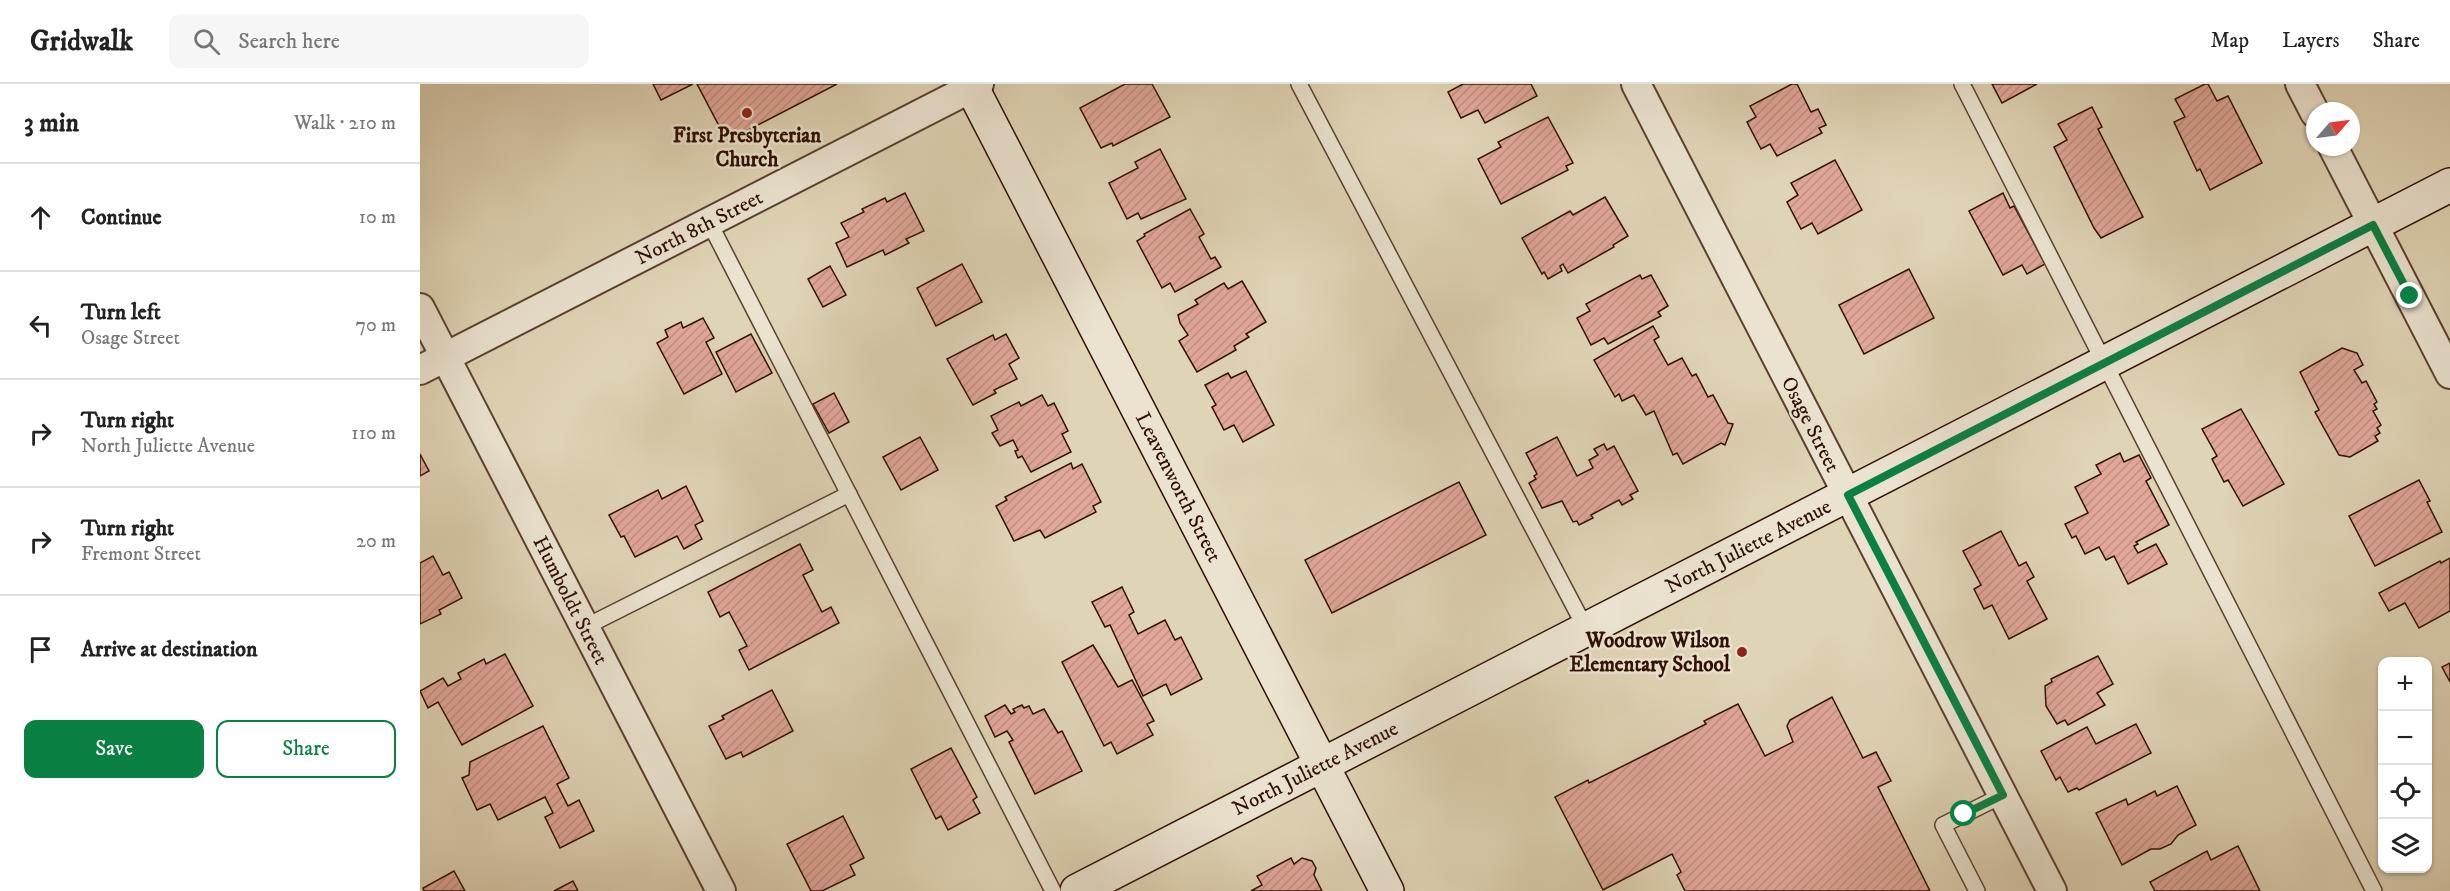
<!DOCTYPE html>
<meta charset="utf-8">
<style>
:root{--surface:#fff;--page:#f6f6f6;--text:#222;--muted:#767676;--line:#e0e0e0;--accent:#0b8043}
body{margin:0;font-family:"IM FELL DW Pica",serif;background:var(--page);color:var(--text)}
.controls{position:absolute;right:18px;bottom:18px;display:grid;overflow:hidden;border-radius:12px;box-shadow:0 2px 4px #0004}
.controls button{width:54px;height:54px;display:grid;place-items:center;padding:0;border:0;border-bottom:2px solid var(--line);background:var(--surface);color:var(--text);font:30px sans-serif}
.compass{position:absolute;left:1886px;top:18px;width:54px;height:54px;border-radius:50%;background:var(--surface);box-shadow:0 2px 4px #0004;rotate:62deg}
.stop{position:absolute;width:18px;height:18px;margin:-14px;border:4px solid #0b8043;border-radius:50%;background:#fff}
.stop.end{background:#0b8043;border-color:#fff;box-shadow:0 2px 6px #0008}
.list{margin:0;padding:0;list-style:none}
h2{display:flex;justify-content:space-between;align-items:center;height:78px;margin:0;padding:0 24px;font-size:26px}
h2 small{font-size:20px;font-weight:400;color:var(--muted)}
.list li{display:grid;grid-template-columns:39px 1fr auto;gap:18px;align-items:center;box-sizing:border-box;height:108px;padding:0 24px;border-top:2px solid var(--line)}
.list b{display:block;font-size:22px;white-space:nowrap}
.list p{margin:0;font-size:20px;white-space:nowrap;color:var(--muted)}
.list em{font-size:20px;font-style:normal;color:var(--muted)}
.actions{display:flex;gap:12px;padding:18px 24px}
.actions a{flex:1;padding:14px 0;border:2px solid var(--accent);border-radius:12px;text-align:center;font-size:21px;color:var(--accent)}
.actions .main{background:var(--accent);color:#fff}
.icon{flex:none;width:33px;height:33px;fill:none;stroke:currentColor;stroke-width:2;stroke-linecap:round;stroke-linejoin:round}
.map{position:relative;flex:none;width:2030px;height:807px;overflow:hidden}
header{display:flex;align-items:center;gap:36px;box-sizing:border-box;height:84px;padding:0 30px;background:var(--surface);border-bottom:2px solid var(--line)}
header strong{font-size:28px}
nav{display:flex;gap:33px;margin-inline-start:auto;font-size:21px}
.search{width:420px;height:54px;background:var(--page);display:flex;align-items:center;gap:15px;box-sizing:border-box;padding:0 21px;border-radius:12px;color:var(--muted);font-size:22px}
main{display:flex}
aside{flex:1;background:var(--surface)}
.map>svg:first-child{display:block}
.building{fill:url(#building-hatch);stroke:#2f1003;stroke-width:1.5}
.lines{fill:none;stroke-linecap:round;stroke-linejoin:round}
.lane-casing{stroke:#5b4130;stroke-width:18}
.street-casing{stroke:#5b4130;stroke-width:32}
.secondary-casing{stroke:#2f1003;stroke-width:36}
.lane{stroke:#ebe3d0;stroke-width:15}
.street{stroke:#ebe3d0;stroke-width:28}
.secondary{stroke:#ebe3d0;stroke-width:33}
.route{stroke:#0b8043;stroke-width:8}
.poi-dot{fill:#8f2418;stroke:#ebe3d0;stroke-width:2}
.labels{text-anchor:middle;stroke-width:5;stroke-linejoin:round;paint-order:stroke}
.poi-label{font-size:21px;font-weight:bold;fill:#2f1003;stroke:#ebe3d0}
.street-label{font-size:21px;fill:#2f1003;stroke:#ebe3d0}
</style>
<header>
<strong>Gridwalk</strong>
<div class="search"><svg class="icon" aria-label="search" viewBox="0 0 24 24"><circle cx="10" cy="10" r="6"/><path d="M15 15l6 6"/></svg>Search here</div>
<nav><a>Map</a><a>Layers</a><a>Share</a></nav>
</header>
<main>
<aside>
<h2>3 min<small>Walk · 210 m</small></h2>
<ul class="list">
<li><svg class="icon" aria-label="ahead" viewBox="0 0 24 24"><path d="M12 20V5M6 11l6-6 6 6"/></svg><div><b>Continue</b></div><em>10 m</em></li>
<li><svg class="icon" aria-label="left" viewBox="0 0 24 24"><path d="M17 20v-9H6M10 6l-5 5 5 5"/></svg><div><b>Turn left</b><p>Osage Street</p></div><em>70 m</em></li>
<li><svg class="icon" aria-label="right" viewBox="0 0 24 24"><path d="M7 20v-9h11M14 6l5 5-5 5"/></svg><div><b>Turn right</b><p>North Juliette Avenue</p></div><em>110 m</em></li>
<li><svg class="icon" aria-label="right" viewBox="0 0 24 24"><path d="M7 20v-9h11M14 6l5 5-5 5"/></svg><div><b>Turn right</b><p>Fremont Street</p></div><em>20 m</em></li>
<li><svg class="icon" aria-label="arrive" viewBox="0 0 24 24"><path d="M6 21V4h12l-3 4 3 4H6"/></svg><div><b>Arrive at destination</b></div></li>
</ul>
<div class="actions"><a class="main">Save</a><a>Share</a></div>
</aside>
<div class="map">
<svg width="2030" height="807" viewBox="0 0 2030 807">
<defs>
<pattern id="building-hatch" width="6" height="6" patternUnits="userSpaceOnUse" patternTransform="scale(1.5)"><rect width="6" height="6" fill="#e1a799"/><path d="M-1 1l2-2M0 6l6-6M5 7l2-2" fill="none" stroke="#c18f82"/></pattern>
</defs>
<rect width="100%" height="100%" fill="#e0d4b6"/>
<filter id="stains"><feTurbulence type="fractalNoise" baseFrequency=".00333" numOctaves="4"/><feColorMatrix values="0 0 0 0 .2 0 0 0 0 .09 0 0 0 0 .02 0 0 0 .5 -.17"/></filter>
<radialGradient id="worn" r=".72"><stop offset=".6" stop-color="#630" stop-opacity="0"/><stop offset="1" stop-color="#630" stop-opacity=".3"/></radialGradient>
<g class="building">
<path d="M233,0H273L241,16Z"/>
<path d="M277,0H417L307,57Z"/>
<path d="M705,0H732L750,33L693,62L692,59L681,64L660,24Z"/>
<path d="M1043,0H1111L1117,12L1065,39L1058,26L1041,34L1028,8Z"/>
<path d="M1372,0H1377L1391,28L1398,25L1406,41L1399,44L1402,49L1357,72L1350,60L1341,65L1327,38L1336,33L1330,22Z"/>
<path d="M1572,0H1617L1582,19Z"/>
<path d="M1785,0H1788L1797,17L1808,12L1842,79L1790,106L1780,85L1777,87L1754,38L1765,33L1755,15Z"/>
<path d="M1672,23L1682,43L1678,45L1723,133L1681,154L1674,144L1634,63L1647,56L1638,40Z"/>
<path d="M1128,33L1153,79L1146,82L1148,86L1081,120L1058,75L1081,63L1078,58Z"/>
<path d="M740,65L766,115L721,135L718,129L707,135L689,99L718,84L715,78Z"/>
<path d="M1415,76L1442,126L1398,150L1392,139L1381,145L1367,118L1378,111L1371,99Z"/>
<path d="M485,109L504,147L486,155L489,159L465,171L463,166L427,183L416,159L429,153L421,139L444,128L442,125L465,114L467,118Z"/>
<path d="M1583,109L1590,124L1594,122L1625,180L1607,190L1602,181L1583,191L1549,127Z"/>
<path d="M1185,113L1208,152L1193,161L1194,163L1148,189L1143,180L1140,182L1142,187L1128,195L1124,188L1122,190L1102,154L1150,127L1153,131Z"/>
<path d="M770,125L784,150L779,153L791,175L795,173L801,183L755,208L750,199L742,204L717,157L725,152L724,150Z"/>
<path d="M542,180L562,218L516,242L497,204Z"/>
<path d="M410,182L426,211L403,223L388,195Z"/>
<path d="M1489,185L1514,234L1444,270L1419,221Z"/>
<path d="M1220,191L1222,195L1231,191L1248,222L1238,228L1241,232L1188,260L1184,254L1171,261L1157,234L1170,227L1166,220Z"/>
<path d="M822,197L846,238L826,250L829,253L814,262L816,266L777,288L759,257L768,251L760,239L758,231L778,220L775,216L804,199L808,205Z"/>
<path d="M283,234L294,254L286,258L302,290L264,310L237,259L248,253L245,246L261,238L263,244Z"/>
<path d="M1233,242L1239,253L1234,256L1248,281L1262,274L1272,292L1276,290L1288,313L1293,311L1308,339L1313,340L1305,361L1301,359L1263,380L1257,369L1253,371L1234,327L1226,331L1214,311L1202,317L1199,310L1195,313L1174,276Z"/>
<path d="M331,250L352,289L316,308L296,268Z"/>
<path d="M586,250L599,274L589,280L597,295L574,306L576,309L553,321L527,275L573,251L575,256Z"/>
<path d="M1922,264L1937,269L1943,281L1934,286L1942,299L1946,297L1957,318L1954,320L1957,325L1953,327L1961,341L1957,344L1960,349L1955,352L1958,357L1930,373L1919,371L1895,328L1899,326L1880,288Z"/>
<path d="M826,287L854,341L823,358L814,341L804,346L792,323L796,321L785,301L808,289L811,294Z"/>
<path d="M414,309L429,338L409,349L393,320Z"/>
<path d="M622,311L628,322L634,319L648,347L642,350L651,368L611,388L602,372L598,374L595,367L598,366L593,356L580,362L572,349L578,346L571,332L599,318L601,322Z"/>
<path d="M1821,325L1864,400L1823,422L1808,396L1804,398L1792,375L1797,372L1782,345Z"/>
<path d="M500,353L518,386L481,406L463,373Z"/>
<path d="M1137,353L1157,392L1173,384L1169,376L1178,371L1174,365L1184,360L1187,366L1194,362L1218,407L1210,411L1213,415L1202,421L1199,416L1171,431L1173,434L1159,441L1157,437L1153,438L1142,417L1122,424L1109,399L1116,395L1114,392L1117,390L1106,369Z"/>
<path d="M1700,369L1704,378L1719,371L1731,394L1726,397L1749,441L1716,458L1718,460L1714,462L1718,469L1736,460L1747,480L1708,500L1694,472L1686,476L1679,463L1665,470L1656,452L1652,454L1645,440L1668,429L1655,403L1681,390L1676,381Z"/>
<path d="M0,370L9,387L0,392Z"/>
<path d="M651,379L653,385L662,380L681,418L673,422L676,428L625,454L620,446L594,457L576,422L587,416L585,413Z"/>
<path d="M1999,396L2010,417L2007,418L2022,448L1955,482L1929,432Z"/>
<path d="M1039,398L1066,451L912,529L885,476Z"/>
<path d="M266,402L283,437L275,441L282,455L264,465L257,452L215,473L204,452L201,453L189,431L238,406L242,415Z"/>
<path d="M1581,447L1599,482L1606,478L1614,493L1607,497L1627,535L1589,555L1572,521L1564,525L1554,505L1561,501L1543,467Z"/>
<path d="M380,460L393,486L383,491L402,528L411,523L419,539L329,586L319,566L327,562L309,528L300,533L288,508Z"/>
<path d="M13,472L23,491L29,488L42,514L19,526L21,530L0,540V479Z"/>
<path d="M2030,474V527L1999,544L1985,519L1969,527L1959,509L2020,477L2021,479Z"/>
<path d="M702,503L714,528L709,531L718,550L745,536L755,556L761,553L782,595L751,611L746,600L723,612L690,541L685,543L672,518Z"/>
<path d="M673,561L698,603L712,596L734,637L727,640L733,651L697,670L691,658L684,662L642,578Z"/>
<path d="M85,570L113,622L42,661L18,618L8,624L0,607L23,594L28,602L41,595L38,589L64,575L66,580Z"/>
<path d="M1678,572L1693,600L1677,609L1685,621L1648,641L1645,636L1637,640L1626,622L1625,602L1632,598L1631,595Z"/>
<path d="M2030,579V598L2022,583Z"/>
<path d="M352,606L373,647L323,673L321,668L306,675L289,642L304,635L302,632Z"/>
<path d="M1412,613L1443,674L1456,668L1471,697L1458,703L1510,807H1265L1257,791L1261,788L1252,770L1183,806L1135,713L1168,696L1169,699L1231,668L1286,640L1284,637L1318,620L1345,672L1373,658L1367,642L1370,636Z"/>
<path d="M585,621L591,630L595,628L593,625L602,621L604,624L609,622L613,630L624,625L638,649L642,647L662,687L615,710L589,658L593,656L587,647L575,653L565,632Z"/>
<path d="M1716,640L1731,669L1659,706L1657,704L1648,708L1640,693L1636,696L1621,667L1667,643L1676,660Z"/>
<path d="M123,642L149,694L137,700L148,722L159,716L174,747L140,764L125,733L133,729L125,713L78,736L70,720L57,726L42,694L49,691L50,678Z"/>
<path d="M531,664L557,713L553,716L560,729L528,746L521,732L516,735L491,685Z"/>
<path d="M1757,702L1776,741L1758,751L1751,760L1740,765H1731L1702,781L1676,729L1706,715L1708,721L1735,707L1737,712Z"/>
<path d="M423,732L444,774L430,781L435,791L402,807H391L367,760Z"/>
<path d="M1818,762L1840,807H1735L1730,798L1787,767L1791,776Z"/>
<path d="M871,774L874,780L882,774L892,777L896,784L894,791L902,807H831L842,801L837,792Z"/>
<path d="M34,787L45,807H4L3,804Z"/>
<path d="M153,797L158,807H134Z"/>
</g>
<g class="lines">
<g class="lane-casing">
<g id="lane">
<path d="M879,0L1166,545"/>
<path d="M1542,0L1954,807"/>
<path d="M289,138L633,807"/>
<path d="M165,543L429,410"/>
<path d="M1557,807L1523,741L1583,711"/>
</g>
</g>
<g class="street-casing">
<g id="street">
<path d="M1216,0L1632,807"/>
<path d="M1880,0L1895,29"/>
<path d="M1913,63L2030,290"/>
<path d="M0,224L301,807"/>
<path d="M0,286L559,0"/>
</g>
</g>
<g class="secondary-casing">
<g id="secondary">
<path d="M550,0L967,807"/>
<path d="M657,807L2030,101"/>
</g>
</g>
<use href="#lane" class="lane"/>
<use href="#street" class="street"/>
<use href="#secondary" class="secondary"/>
</g>
<g class="lines">
<path class="route" d="M1544,730L1583,711L1428,411L1953,141L1990,212"/>
</g>
<g class="poi-dot">
<circle cx="327" cy="29" r="6"/>
<circle cx="1322" cy="568" r="6"/>
</g>
<g class="labels">
<g class="poi-label">
<text x="327" y="58">First Presbyterian<tspan x="327" dy="24">Church</tspan></text>
<text x="1310" y="563" text-anchor="end">Woodrow Wilson<tspan x="1310" dy="24">Elementary School</tspan></text>
</g>
<g class="street-label">
<text transform="translate(279 143) rotate(-27)" y="7">North 8th Street</text>
<text transform="translate(1391 340) rotate(63)" y="7">Osage Street</text>
<text transform="translate(759 403) rotate(63)" y="7">Leavenworth Street</text>
<text transform="translate(1328 462) rotate(-27)" y="7">North Juliette Avenue</text>
<text transform="translate(151 516) rotate(63)" y="7">Humboldt Street</text>
<text transform="translate(895 684) rotate(-27)" y="7">North Juliette Avenue</text>
</g>
</g>
<rect width="100%" height="100%" filter="url(#stains)"/>
<rect width="100%" height="100%" fill="url(#worn)"/>
</svg>
<div class="controls">
<button>+</button>
<button>−</button>
<button><svg class="icon" aria-label="locate" viewBox="0 0 24 24"><circle cx="12" cy="12" r="6"/><path d="M12 2v4M12 18v4M2 12h4M18 12h4"/></svg></button>
<button><svg class="icon" aria-label="layers" viewBox="0 0 24 24"><path d="M12 4l9 5-9 5-9-5zM3 14l9 5 9-5"/></svg></button>
</div>
<svg class="compass" viewBox="-18 -18 36 36"><path d="M0-13l5 13h-10z" fill="#e53935"/><path d="M0 13l5-13h-10z" fill="#767676"/></svg>
<div class="stop" style="left:1544px;top:730px"></div>
<div class="stop end" style="left:1990px;top:212px"></div>
</div>
</main>
